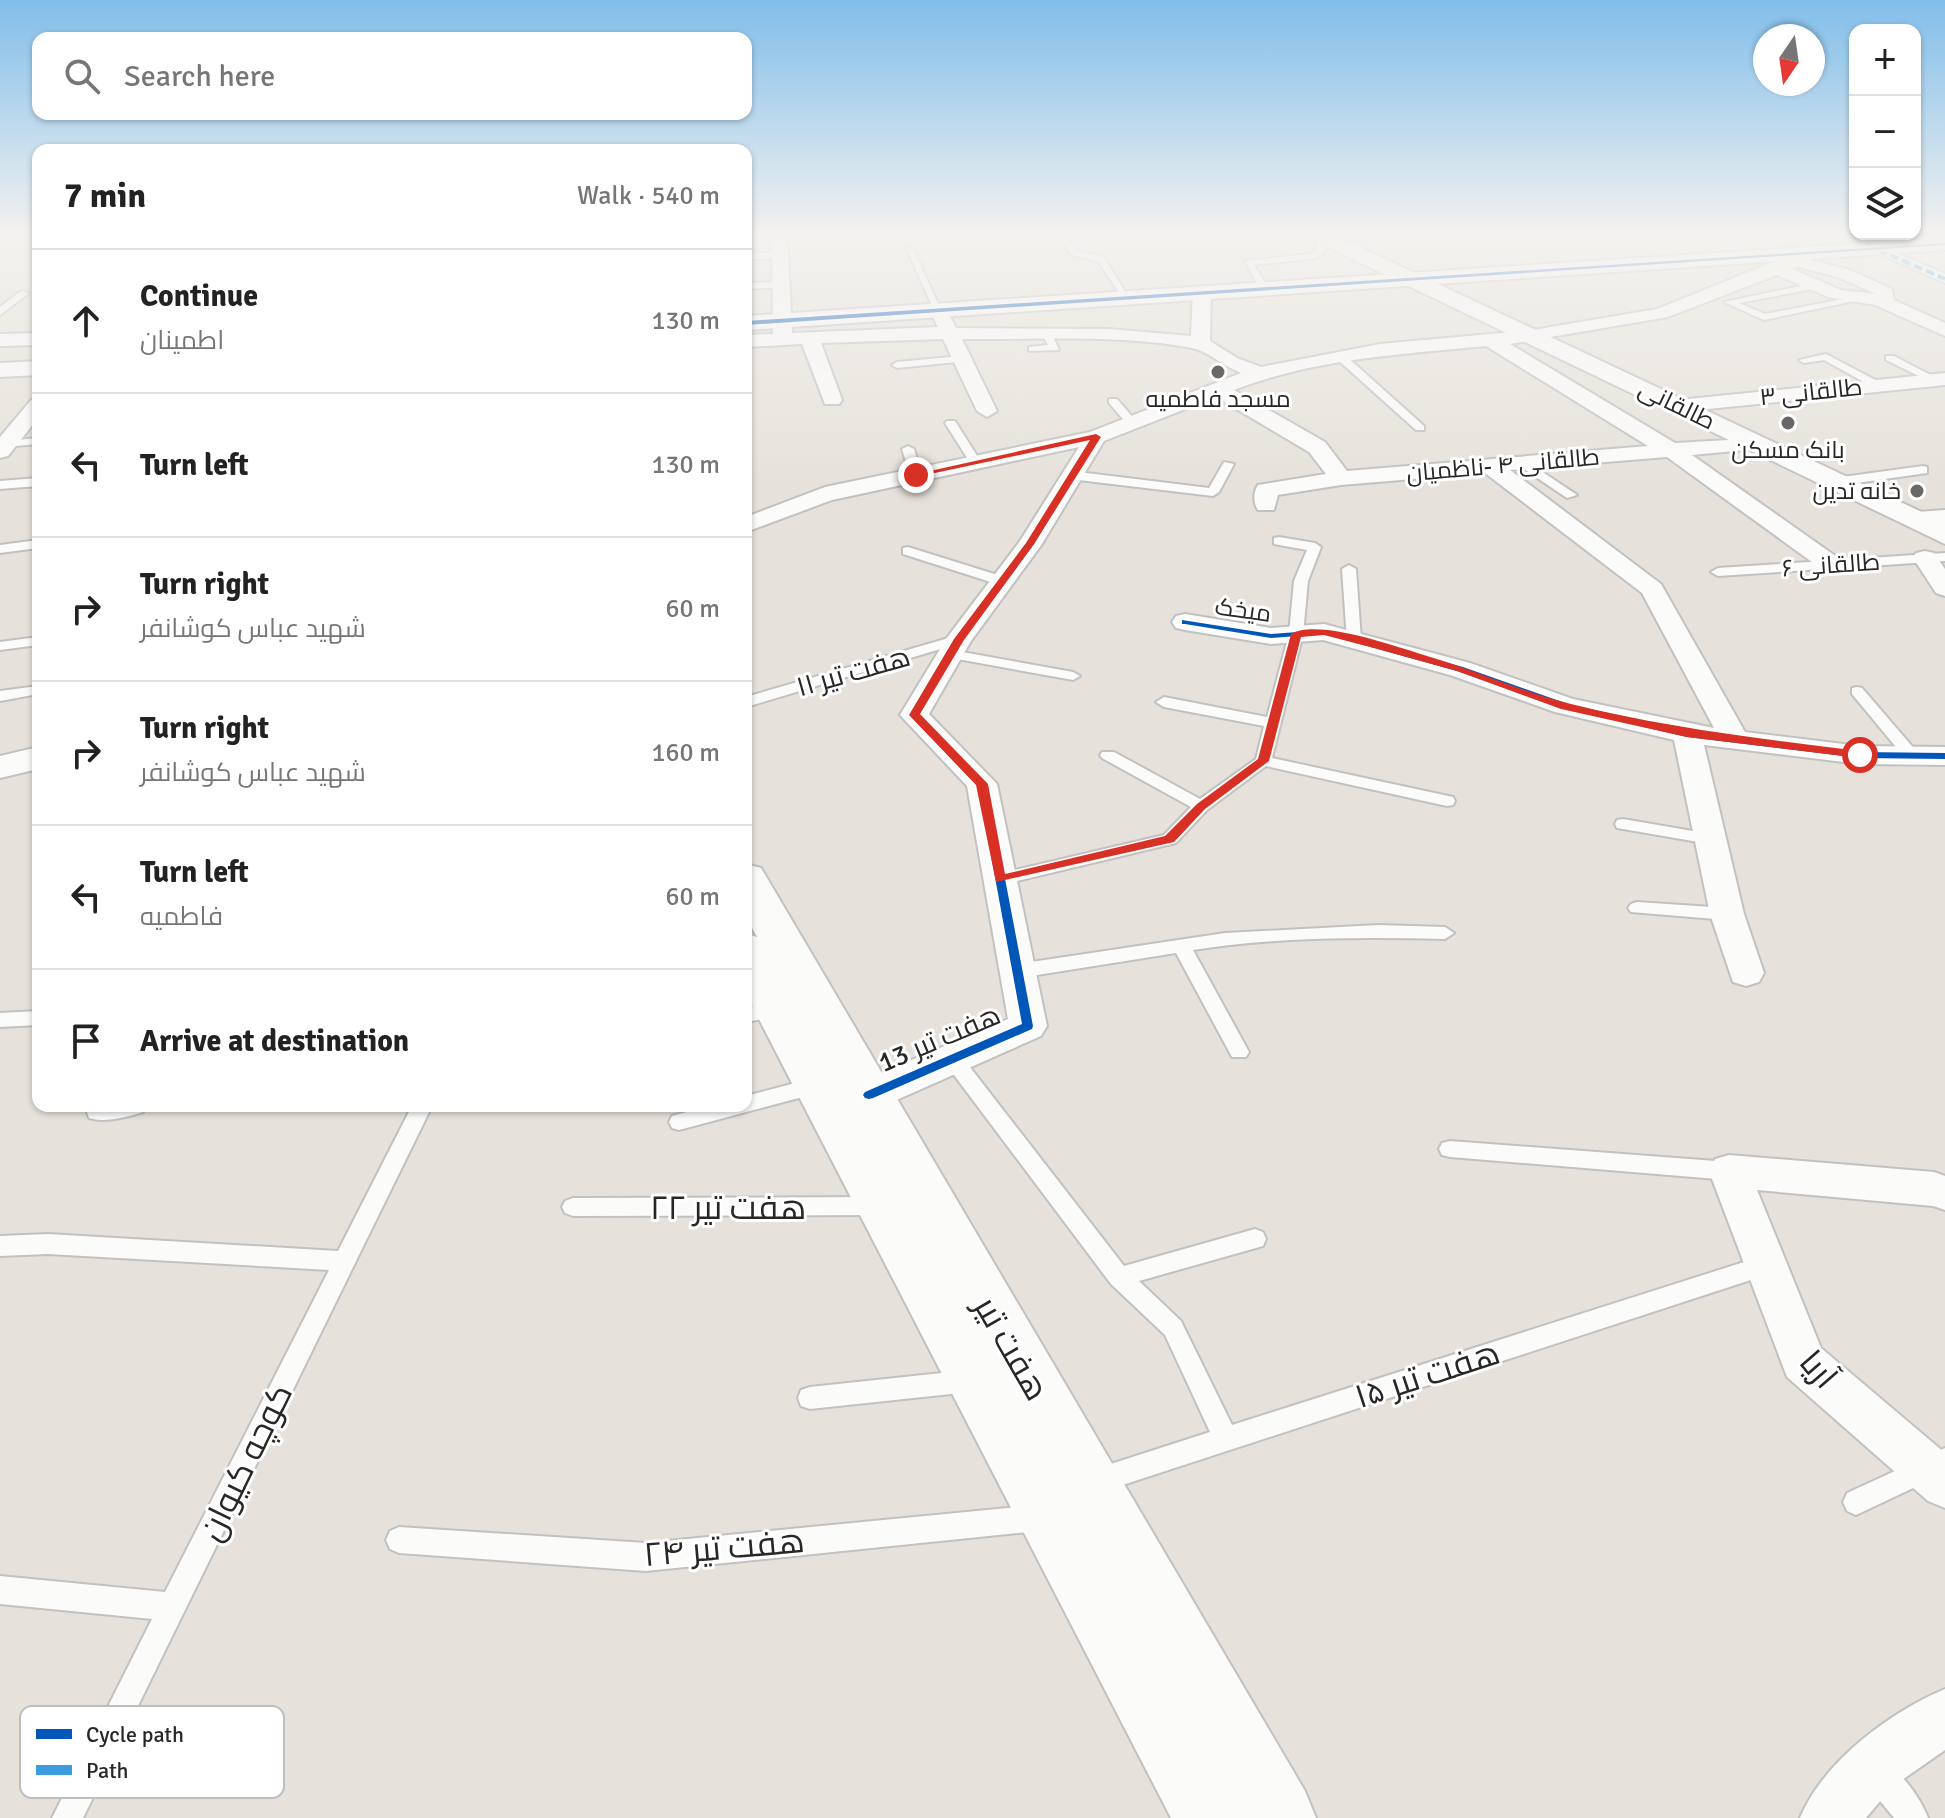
<!DOCTYPE html>
<meta charset="utf-8">
<style>
:root{--surface:#fff;--page:#f6f6f6;--text:#222;--muted:#767676;--line:#e0e0e0}
body{margin:0;font-family:Signika,Cairo,sans-serif;background:var(--page);color:var(--text)}
.controls{position:absolute;right:24px;top:24px;display:grid;overflow:hidden;border-radius:16px;box-shadow:0 2px 6px #0004}
.controls button{width:72px;height:72px;display:grid;place-items:center;padding:0;border:0;border-bottom:2px solid var(--line);background:var(--surface);color:var(--text);font:40px sans-serif}
.compass{position:absolute;left:1753px;top:24px;width:72px;height:72px;border-radius:50%;background:var(--surface);box-shadow:0 2px 6px #0004;rotate:193deg}
.stop{position:absolute;width:24px;height:24px;margin:-18px;border:6px solid #d93025;border-radius:50%;background:#fff}
.stop.end{background:#d93025;border-color:#fff;box-shadow:0 2px 8px #0008}
.list{margin:0;padding:0;list-style:none}
h2{display:flex;justify-content:space-between;align-items:center;height:104px;margin:0;padding:0 32px;font-size:34px}
h2 small{font-size:26px;font-weight:400;color:var(--muted)}
.list li{display:grid;grid-template-columns:52px 1fr auto;gap:24px;align-items:center;box-sizing:border-box;height:144px;padding:0 32px;border-top:2px solid var(--line)}
.list b{display:block;font-size:30px;white-space:nowrap}
.list p{margin:0;font-size:26px;white-space:nowrap;color:var(--muted)}
.list em{font-size:26px;font-style:normal;color:var(--muted)}
.icon{flex:none;width:44px;height:44px;fill:none;stroke:currentColor;stroke-width:2;stroke-linecap:round;stroke-linejoin:round}
.map{position:relative;flex:none;width:1945px;height:1818px;overflow:hidden}
.search{position:absolute;background:var(--surface);box-shadow:0 2px 6px #0004;left:32px;top:32px;width:720px;height:88px;display:flex;align-items:center;gap:20px;box-sizing:border-box;padding:0 28px;border-radius:16px;color:var(--muted);font-size:30px}
.panel{position:absolute;background:var(--surface);box-shadow:0 2px 6px #0004;left:32px;top:144px;width:720px;height:968px;border-radius:16px}
.map>svg:first-child{display:block}
.lines{fill:none;stroke-linecap:round;stroke-linejoin:round}
.service-casing{stroke:#c2c1c2;stroke-width:4}
.pedestrian-casing{stroke:#c2c1c2;stroke-width:4}
.minor-casing{stroke:#c2c1c2;stroke-width:4}
.tertiary-casing{stroke:#c2c1c2;stroke-width:4}
.secondary-casing{stroke:#c2c1c2;stroke-width:4}
.service{fill:#fbfbfa;fill-rule:evenodd}
.pedestrian{fill:#fbfbfa;fill-rule:evenodd}
.minor{fill:#fbfbfa;fill-rule:evenodd}
.tertiary{fill:#fbfbfa;fill-rule:evenodd}
.secondary{fill:#fbfbfa;fill-rule:evenodd}
.quiet{stroke:#3d9ce0;stroke-width:4;stroke-dasharray:9 4;stroke-linecap:butt}
.cycleway-casing{stroke:#fff;stroke-width:5}
.cycleway{fill:#0057b8;fill-rule:evenodd}
.route{fill:#d93025}
.poi-dot{fill:#6a6866;stroke:#fff;stroke-width:3}
.labels{text-anchor:middle;stroke-width:6;stroke-linejoin:round;paint-order:stroke}
.far-street-label{font-size:24px;fill:#272727;stroke:#fff}
.far-poi-label{font-size:24px;fill:#272727;stroke:#fff}
.street-label{font-size:28px;fill:#272727;stroke:#fff}
.near-street-label{font-size:34px;fill:#272727;stroke:#fff}
.key{fill:#fff;stroke:#bebebe;stroke-width:2}
.key-label{font-size:22px;fill:#272727}
</style>
<div class="map">
<svg width="1945" height="1818" viewBox="0 0 1945 1818">
<rect width="100%" height="100%" fill="#e6e2db"/>
<g class="lines">
<g class="service-casing">
<g id="service">
<path d="M810,233H841L777,241L773,238Z"/>
<path d="M1058,233H1066L1077,251L1104,257L1130,300H1124L1098,261L1071,255Z"/>
<path d="M1313,233H1319L1323,239L1387,233L1391,236L1387,239L1323,240L1326,246L1323,254L1316,258L1254,265L1269,289L1261,291L1245,261L1311,254L1318,246Z"/>
<path d="M1609,233H1626L1627,234L1623,237Z"/>
<path d="M906,247L913,249L942,312L934,310Z"/>
<path d="M780,252L783,257L746,260V254Z"/>
<path d="M781,282L784,287L746,289V283Z"/>
<path d="M1815,283L1818,288L1739,303L1765,314L1854,297L1859,300L1764,320L1724,302Z"/>
<path d="M21,291L29,293L0,315V307Z"/>
<path d="M1047,331L1052,334L1059,350L1029,351V347L1048,345L1042,334Z"/>
<path d="M1826,354L1881,383L1882,385L1873,387L1824,360L1804,363L1799,360Z"/>
<path d="M962,356L967,359L966,361L897,368L892,365L897,362Z"/>
<path d="M1338,356H1346L1424,426V430H1416L1338,360Z"/>
<path d="M1886,356H1894L1940,380L1931,382L1886,360Z"/>
<path d="M1109,399H1117L1136,421V425H1128L1109,403Z"/>
<path d="M947,421H955L981,462L979,464H971L945,423Z"/>
<path d="M38,438V444L5,447L0,445L5,441Z"/>
<path d="M908,446L914,449L922,475L920,478L910,475L902,449Z"/>
<path d="M1518,461H1526L1577,495L1567,498L1518,465Z"/>
<path d="M1224,462L1234,464L1219,492L1213,496L1070,479L1064,475L1070,471L1209,488Z"/>
<path d="M1923,466L1927,467V473L1835,486L1829,482L1835,478Z"/>
<path d="M38,478V486L0,489V481Z"/>
<path d="M1279,537L1315,543L1321,547L1308,581L1303,634L1272,758L1453,797L1455,801L1453,805L1447,806L1266,766L1207,810L1176,843L1000,885L994,883L991,879L994,875L1164,835L1191,807L1102,758L1100,755L1102,752H1114L1200,799L1256,759L1264,726L1164,707L1156,702L1164,697L1267,717L1289,634L1294,581L1307,550L1274,544V538Z"/>
<path d="M38,540V548L0,553V545Z"/>
<path d="M908,547L1007,578L1009,581L1007,584H997L903,554V548Z"/>
<path d="M1945,553V561L1718,576L1711,572L1718,568Z"/>
<path d="M1349,565L1356,569L1361,640L1354,644L1347,640L1342,569Z"/>
<path d="M959,635L964,636V642L746,707V697Z"/>
<path d="M38,637V645L0,650V642Z"/>
<path d="M951,650L1073,672L1080,676L1073,680L946,657V651Z"/>
<path d="M38,686V694L0,701V691Z"/>
<path d="M1857,687L1862,688L1917,752L1919,755L1917,758H1905L1852,694V688Z"/>
<path d="M1623,819L1710,834L1719,839L1710,844L1617,828L1615,824L1617,820Z"/>
<path d="M1637,902L1727,908L1736,914L1727,920L1631,912L1628,908L1631,904Z"/>
<path d="M1378,925L1445,927L1454,933L1445,939C1362,937 1275,937 1193,950L1249,1052L1246,1057H1232L1176,953L1018,978L1009,971L1018,964L1225,933Z"/>
<path d="M778,1003L785,1005L788,1010L785,1015L746,1022V1008Z"/>
<path d="M38,1011V1025L0,1027V1013Z"/>
<path d="M952,1050L959,1053L1124,1266L1255,1229L1263,1232L1266,1239L1263,1246L1139,1281L1181,1321L1232,1425L1766,1255L1774,1258L1777,1265L1774,1272L1766,1275L1095,1494L1086,1490L1082,1481L1086,1472L1210,1432L1165,1335L1111,1284L945,1063L942,1058L945,1053Z"/>
<path d="M818,1077L825,1079L828,1085L825,1091L679,1130L672,1128L669,1122L672,1116L709,1106H746V1096Z"/>
<path d="M85,1106H146L143,1112C128,1117 104,1123 89,1118Z"/>
<path d="M412,1106H432L83,1818H52L152,1619L0,1604V1576L165,1592L329,1270L48,1254L0,1256V1236L48,1234L338,1251Z"/>
<path d="M1450,1141L1729,1162L1737,1165L1740,1171L1737,1177L1729,1180L1450,1157L1442,1155L1439,1149L1442,1143Z"/>
<path d="M880,1197L888,1200L891,1206L888,1212L880,1215L573,1216L565,1213L562,1207L565,1201L573,1198Z"/>
<path d="M970,1370L979,1373L982,1381L979,1389L970,1392L810,1409L801,1406L798,1398L801,1390L810,1387Z"/>
<path d="M1945,1448V1473L1856,1515L1847,1511L1843,1502L1847,1493Z"/>
<path d="M1038,1505L1047,1509L1051,1518L1047,1527L1038,1531L646,1571L399,1553L390,1549L386,1540L390,1531L399,1527L646,1543Z"/>
<path d="M1877,1758C1898,1766 1920,1797 1928,1818H1894L1866,1784L1862,1773L1866,1762Z"/>
</g>
</g>
<g class="pedestrian-casing">
<g id="pedestrian">
<path d="M1746,233H1772L1766,237L1747,238Z"/>
<path d="M1855,234H1892L1866,240L1945,274V283L1845,238Z"/>
</g>
</g>
<g class="minor-casing">
<g id="minor">
<path d="M767,233H783L788,250L792,333L938,327L933,317L942,312L948,313L956,328L1109,329L1191,336L1193,293L1202,288L1211,293L1210,341L1237,358L1261,367L1380,344L1533,330L1657,309L1778,260L1799,257L1850,270L1892,289L1894,300L1945,323V336L1875,305L1828,297L1777,275L1668,317L1510,344L1675,443L1764,438L1767,443L1756,449L1692,455L1841,560L1844,565L1841,570H1823L1667,457L1510,470L1661,584L1745,732L1860,746L1945,747V765L1860,764L1704,745L1744,914L1764,973L1759,982L1746,986L1733,982L1710,914L1674,740L1555,712L1450,675L1323,640L1271,644L1185,630L1176,628L1172,622L1176,616L1185,614L1271,628L1324,624L1470,663L1573,699L1714,728L1642,593L1485,473L1341,485L1278,495L1274,510H1258C1253,503 1253,492 1258,485L1326,474L1309,452L1216,397L1104,441L1042,544L971,641L929,714L997,784L1047,1026L1041,1036L883,1106L869,1110L855,1106L850,1095L855,1084L1008,1019L967,786L900,715L946,639L1020,541L1079,447L832,500L746,532V517L825,487L1090,432L1241,373C1225,367 1208,351 1192,348C1118,334 1037,340 962,339L997,411L987,417L977,411L943,339L821,343L842,400L839,404H825L802,344L746,347V335L773,334L772,250ZM1799,267L1838,277L1876,294L1841,290L1790,268ZM1486,346L1648,446L1347,471L1325,442L1234,390C1313,359 1402,354 1486,346Z"/>
<path d="M38,333V345L0,346V334Z"/>
<path d="M1945,373V385L1678,412L1668,406L1678,400Z"/>
<path d="M38,398V418L8,456L0,458V437L31,400Z"/>
<path d="M1945,510V524L1903,523L1899,518L1903,513Z"/>
<path d="M1925,551L1934,553L1945,569V596L1936,593L1913,558L1916,553Z"/>
<path d="M1729,1155L1934,1172L1945,1176V1210L1933,1206L1757,1190L1821,1348L1945,1453V1508L1928,1501L1787,1377L1709,1171L1715,1159Z"/>
<path d="M1945,1689V1750L1892,1787L1866,1818H1800C1823,1762 1890,1712 1945,1689Z"/>
</g>
</g>
<g class="tertiary-casing">
<g id="tertiary">
<path d="M1945,238V250L746,330V316Z"/>
<path d="M38,361V375L0,377V363Z"/>
<path d="M38,747V769L0,778V756Z"/>
</g>
</g>
<g class="secondary-casing">
<g id="secondary">
<path d="M1304,233H1330L1945,523V544L1307,237Z"/>
<path d="M746,864L761,868L767,878L1305,1791L1316,1818H1171L746,994V934L757,937L746,917Z"/>
</g>
</g>
<use href="#service" class="service"/>
<use href="#pedestrian" class="pedestrian"/>
<use href="#minor" class="minor"/>
<use href="#tertiary" class="tertiary"/>
<use href="#secondary" class="secondary"/>
<g class="quiet">
<path d="M1886,234L1851,238L1945,279"/>
<path d="M1751,235L1766,233"/>
</g>
<g class="cycleway-casing">
<g id="cycleway">
<path d="M1945,243V245L746,325V321Z"/>
<path d="M1094,436L1099,437L1034,544L963,640L918,715L987,784L1033,1026L1032,1029L873,1098L869,1099L865,1098L863,1095L865,1092L1022,1024L978,785L910,715L955,639L1027,543Z"/>
<path d="M1182,620L1271,634L1324,630L1463,667L1568,704L1687,731L1860,752L1945,753V759L1860,758L1687,737L1562,708L1457,671L1324,634L1271,638L1185,624H1182Z"/>
</g>
</g>
<use href="#cycleway" class="cycleway"/>
</g>
<linearGradient id="sky" x2="0" y2="1"><stop stop-color="#81beeb"/><stop offset="0.48" stop-color="#f4f2ef"/><stop offset="1" stop-color="#f4f2ef" stop-opacity="0"/></linearGradient>
<rect width="1945" height="487" fill="url(#sky)"/>
<path class="route" d="M1096,434L1101,437L1034,544L964,640L920,714L988,784L1005,874L1165,836L1197,804L1258,759L1291,634C1318,618 1397,647 1427,656C1475,670 1522,692 1571,704C1667,728 1763,739 1860,751L1866,755L1860,758L1687,737L1561,709L1457,671L1374,648L1324,635L1301,637L1269,761L1205,809L1174,842L996,882L976,785L909,715L954,639L1026,543L1090,440L916,477L912,475Z"/>
<g class="poi-dot">
<circle cx="1218" cy="372" r="8"/>
<circle cx="1788" cy="423" r="8"/>
<circle cx="1917" cy="491" r="8"/>
</g>
<g class="labels">
<g class="far-street-label">
<text transform="translate(1811 392) rotate(-6)" y="8">طالقانی ۳</text>
<text transform="translate(1677 405) rotate(26)" y="8">طالقانی</text>
<text transform="translate(1503 465) rotate(-5)" y="8">طالقانی ۴ -ناظمیان</text>
<text transform="translate(1831 565) rotate(-4)" y="8">طالقانی ۶</text>
<text transform="translate(1243 610) rotate(8)" y="8">میخک</text>
</g>
<g class="far-poi-label">
<text x="1218" y="407">مسجد فاطمیه</text>
<text x="1788" y="458">بانک مسکن</text>
<text x="1901" y="499" text-anchor="end">خانه تدین</text>
</g>
<g class="street-label">
<text transform="translate(853 671) rotate(-16)" y="10">هفت تیر ۱۱</text>
<text transform="translate(939 1038) rotate(-23)" y="10">هفت تیر 13</text>
</g>
<g class="near-street-label">
<text x="728" y="1219">هفت تیر ۲۲</text>
<text transform="translate(1012 1348) rotate(60)" y="12">هفت تیر</text>
<text transform="translate(1819 1369) rotate(49)" y="12">آریا</text>
<text transform="translate(1427 1374) rotate(-18)" y="12">هفت تیر ۱۵</text>
<text transform="translate(245 1462) rotate(-64)" y="12">کوچه کیوان</text>
<text transform="translate(724 1547) rotate(-5)" y="12">هفت تیر ۲۴</text>
</g>
</g>
<rect x="20" y="1706" width="264" height="92" rx="12" class="key"/>
<rect x="36" y="1729" width="36" height="10" fill="#0057b8"/>
<rect x="36" y="1765" width="36" height="10" fill="#3d9ce0"/>
<g class="key-label">
<text x="86" y="1742">Cycle path</text>
<text x="86" y="1778">Path</text>
</g>
</svg>
<div class="controls">
<button>+</button>
<button>−</button>
<button><svg class="icon" aria-label="layers" viewBox="0 0 24 24"><path d="M12 4l9 5-9 5-9-5zM3 14l9 5 9-5"/></svg></button>
</div>
<svg class="compass" viewBox="-18 -18 36 36"><path d="M0-13l5 13h-10z" fill="#e53935"/><path d="M0 13l5-13h-10z" fill="#767676"/></svg>
<div class="stop" style="left:1860px;top:755px"></div>
<div class="stop end" style="left:916px;top:475px"></div>
<div class="search"><svg class="icon" aria-label="search" viewBox="0 0 24 24"><circle cx="10" cy="10" r="6"/><path d="M15 15l6 6"/></svg>Search here</div>
<section class="panel">
<h2>7 min<small>Walk · 540 m</small></h2>
<ul class="list">
<li><svg class="icon" aria-label="ahead" viewBox="0 0 24 24"><path d="M12 20V5M6 11l6-6 6 6"/></svg><div><b>Continue</b><p>اطمینان</p></div><em>130 m</em></li>
<li><svg class="icon" aria-label="left" viewBox="0 0 24 24"><path d="M17 20v-9H6M10 6l-5 5 5 5"/></svg><div><b>Turn left</b></div><em>130 m</em></li>
<li><svg class="icon" aria-label="right" viewBox="0 0 24 24"><path d="M7 20v-9h11M14 6l5 5-5 5"/></svg><div><b>Turn right</b><p>شهید عباس کوشانفر</p></div><em>60 m</em></li>
<li><svg class="icon" aria-label="right" viewBox="0 0 24 24"><path d="M7 20v-9h11M14 6l5 5-5 5"/></svg><div><b>Turn right</b><p>شهید عباس کوشانفر</p></div><em>160 m</em></li>
<li><svg class="icon" aria-label="left" viewBox="0 0 24 24"><path d="M17 20v-9H6M10 6l-5 5 5 5"/></svg><div><b>Turn left</b><p>فاطمیه</p></div><em>60 m</em></li>
<li><svg class="icon" aria-label="arrive" viewBox="0 0 24 24"><path d="M6 21V4h12l-3 4 3 4H6"/></svg><div><b>Arrive at destination</b></div></li>
</ul>
</section>
</div>
